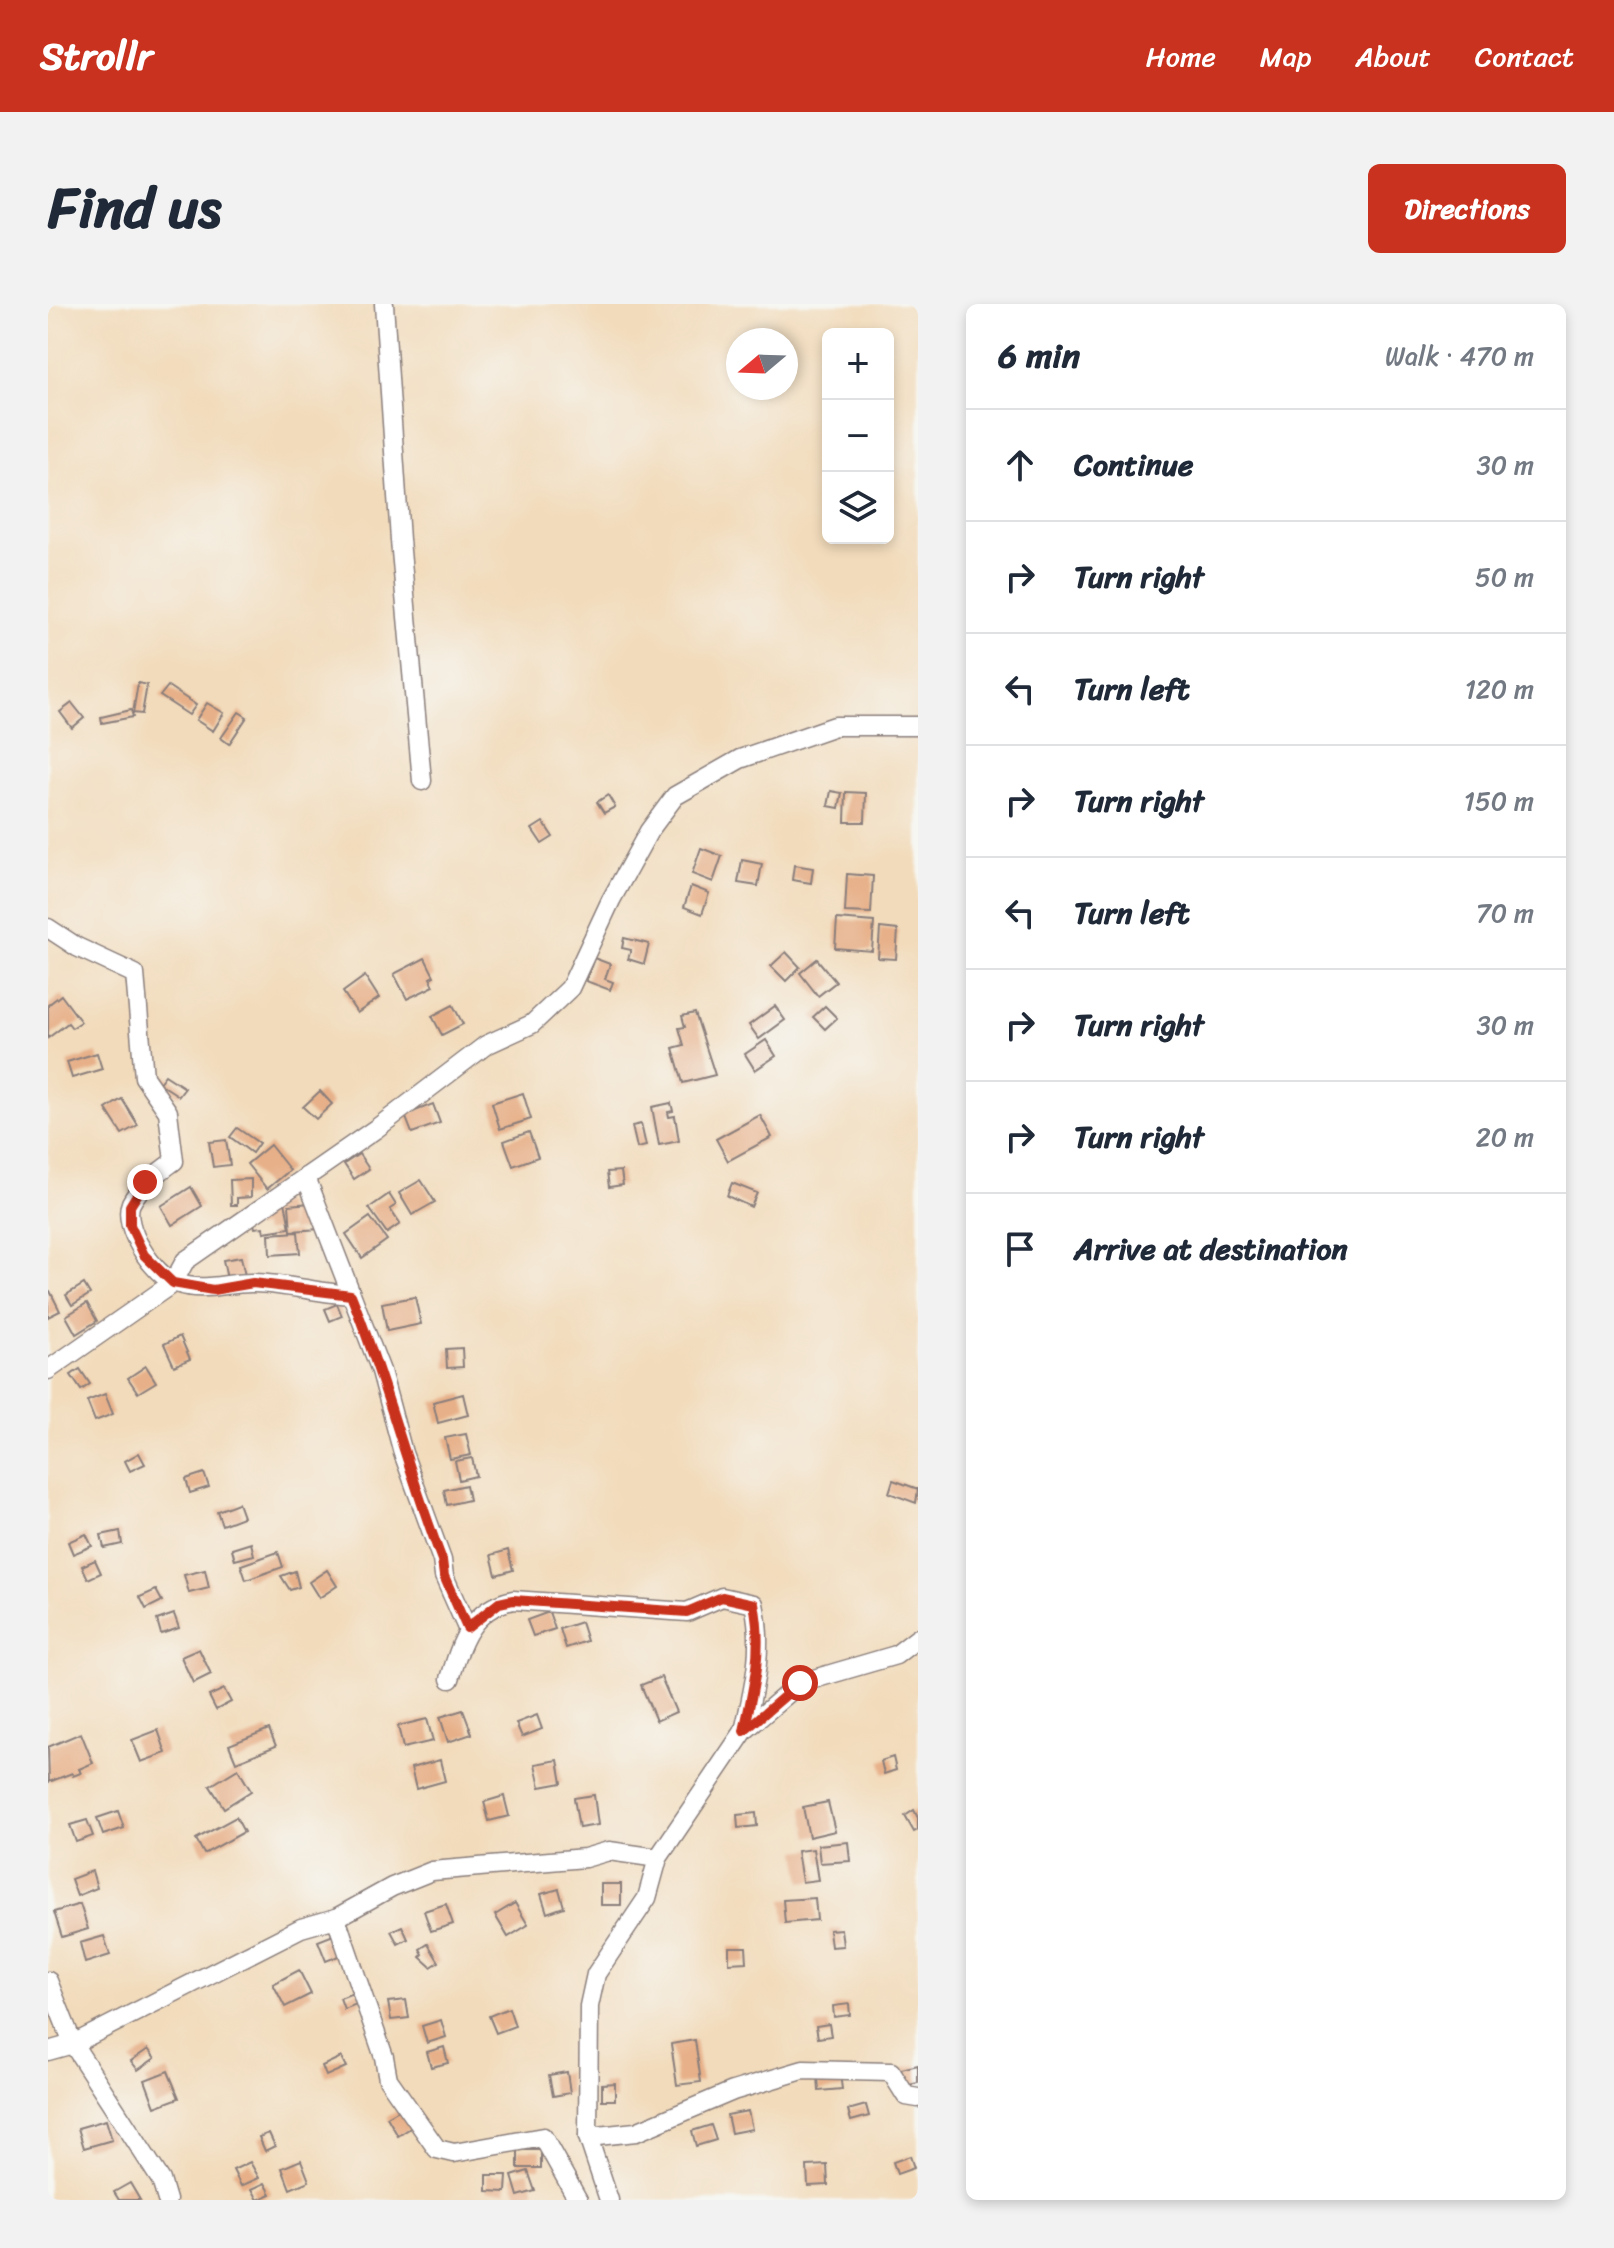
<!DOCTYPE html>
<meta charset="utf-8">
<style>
:root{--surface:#fff;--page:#f2f2f3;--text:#1f2937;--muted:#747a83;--line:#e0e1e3;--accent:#c8321e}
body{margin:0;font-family:Sriracha,sans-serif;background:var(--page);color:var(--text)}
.controls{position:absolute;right:24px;top:24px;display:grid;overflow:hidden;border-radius:12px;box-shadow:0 4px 12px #0003}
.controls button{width:72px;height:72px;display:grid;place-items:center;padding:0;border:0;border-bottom:2px solid var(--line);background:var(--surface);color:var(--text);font:40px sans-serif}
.compass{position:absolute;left:678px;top:24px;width:72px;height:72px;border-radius:50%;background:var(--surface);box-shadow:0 4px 12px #0003;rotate:251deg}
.stop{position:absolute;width:24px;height:24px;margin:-18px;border:6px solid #c8321e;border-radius:50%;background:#fff}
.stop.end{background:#c8321e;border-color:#fff;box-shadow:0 2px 8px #0008}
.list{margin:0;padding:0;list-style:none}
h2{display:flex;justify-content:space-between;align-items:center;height:104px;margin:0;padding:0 32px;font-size:34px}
h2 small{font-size:26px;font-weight:400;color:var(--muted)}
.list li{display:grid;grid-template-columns:52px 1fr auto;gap:24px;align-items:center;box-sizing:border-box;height:112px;padding:0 32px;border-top:2px solid var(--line)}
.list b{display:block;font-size:30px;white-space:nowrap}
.list em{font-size:26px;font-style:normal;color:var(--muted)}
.icon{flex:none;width:44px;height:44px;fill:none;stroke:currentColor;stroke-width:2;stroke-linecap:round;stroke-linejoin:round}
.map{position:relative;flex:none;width:870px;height:1896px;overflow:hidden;border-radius:12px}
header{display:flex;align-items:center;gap:48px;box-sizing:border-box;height:112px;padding:0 40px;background:var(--accent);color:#fff}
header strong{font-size:38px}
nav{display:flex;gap:44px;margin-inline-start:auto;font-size:28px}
.intro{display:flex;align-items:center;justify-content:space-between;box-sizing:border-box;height:192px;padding:0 48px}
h1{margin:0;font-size:56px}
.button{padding:20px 36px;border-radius:12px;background:var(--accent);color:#fff;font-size:28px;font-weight:700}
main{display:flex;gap:48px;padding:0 48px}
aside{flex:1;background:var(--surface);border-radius:12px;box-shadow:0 4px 12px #0003}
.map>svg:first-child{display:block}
.building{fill:#e7b089}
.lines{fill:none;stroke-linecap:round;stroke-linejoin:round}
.minor-casing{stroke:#8a7e7b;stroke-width:21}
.minor{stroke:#fff;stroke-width:18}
.route{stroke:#c8321e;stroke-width:10}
</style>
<header>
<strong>Strollr</strong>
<nav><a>Home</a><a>Map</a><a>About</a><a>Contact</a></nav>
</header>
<div class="intro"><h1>Find us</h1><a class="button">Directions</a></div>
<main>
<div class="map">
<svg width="870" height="1896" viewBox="0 0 870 1896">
<rect width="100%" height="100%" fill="#f6f6f2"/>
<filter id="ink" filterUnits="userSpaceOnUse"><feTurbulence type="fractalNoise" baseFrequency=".0125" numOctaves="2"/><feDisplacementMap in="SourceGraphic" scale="16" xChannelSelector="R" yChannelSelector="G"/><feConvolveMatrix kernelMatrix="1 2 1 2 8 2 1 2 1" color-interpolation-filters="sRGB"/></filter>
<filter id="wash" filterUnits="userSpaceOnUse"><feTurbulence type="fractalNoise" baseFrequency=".006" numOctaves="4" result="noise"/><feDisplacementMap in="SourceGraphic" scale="32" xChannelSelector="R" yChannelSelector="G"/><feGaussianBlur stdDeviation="1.8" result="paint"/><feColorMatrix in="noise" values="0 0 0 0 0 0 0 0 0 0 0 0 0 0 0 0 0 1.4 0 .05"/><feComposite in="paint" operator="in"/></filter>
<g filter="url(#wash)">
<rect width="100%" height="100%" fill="#f2dbbb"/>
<g id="blocks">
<g class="building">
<path d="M90,379L99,381L94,410L85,409Z"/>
<path d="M120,382L148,401L141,411L112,392Z"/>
<path d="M24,399L36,414L24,424L12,408Z"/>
<path d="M159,399L176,409L165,427L148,416Z"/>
<path d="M83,406L85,413L54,419L53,413Z"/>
<path d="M191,408L199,413L181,440L173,434Z"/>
<path d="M783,487L794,489L791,504L780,502Z"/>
<path d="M798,488L818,489L817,518H797Z"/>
<path d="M560,491L567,503L556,509L549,498Z"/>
<path d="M495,518L505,533L494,540L484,525Z"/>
<path d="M653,544L674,552L665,578L644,570Z"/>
<path d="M694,556L714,560L710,582L690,579Z"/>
<path d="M746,561L765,564L763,579L744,576Z"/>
<path d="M799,570L825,572L823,609L797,608Z"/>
<path d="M643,582L661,589L654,610L636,603Z"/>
<path d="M789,615L826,618L824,647L787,644Z"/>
<path d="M832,624L850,626L848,655L830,654Z"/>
<path d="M576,634L601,640L596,660L580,655L583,646L574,644Z"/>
<path d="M738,648L752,663L738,677L723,662Z"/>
<path d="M377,654L386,672L382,674L386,682L359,695L346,670Z"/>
<path d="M546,654L562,660L557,675L565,678L562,686L538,677Z"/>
<path d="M769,655L788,678L770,692L752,669Z"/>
<path d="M317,672L331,694L309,709L295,688Z"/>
<path d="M13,691L33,718L24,724L20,719L0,734V701Z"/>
<path d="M405,701L415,720L394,731L384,712Z"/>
<path d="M727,702L737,716L711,735L701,721Z"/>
<path d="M777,702L789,714L777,725L765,713Z"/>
<path d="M647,709L667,771L635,779L625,744L636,741L631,724L637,723L634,712Z"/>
<path d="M718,736L728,752L707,766L697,750Z"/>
<path d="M49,749L54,765L24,774L19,758Z"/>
<path d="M117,771L137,784L131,792L111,779Z"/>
<path d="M272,787L284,800L268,815L255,803Z"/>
<path d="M475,789L483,815L452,825L444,799Z"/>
<path d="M74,795L90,821L74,830L58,805Z"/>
<path d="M623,799L625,807L620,808L621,813L627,812L631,837L611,841L604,803Z"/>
<path d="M385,800L392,819L364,829L357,811Z"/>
<path d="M712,811L724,833L680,857L668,835Z"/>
<path d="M593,820L598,842L589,844L584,822Z"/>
<path d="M189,824L211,839L204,849L182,833Z"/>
<path d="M481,828L490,853L465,862L456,837Z"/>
<path d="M178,836L182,861L165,863L161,838Z"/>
<path d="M222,841L242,866L219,885L199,860Z"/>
<path d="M311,850L321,865L306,875L296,860Z"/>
<path d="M573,867L575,881L561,883L559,868Z"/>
<path d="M203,875V893L189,894V901H183L182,876Z"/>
<path d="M373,876L387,898L364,911L351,889Z"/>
<path d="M684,879L709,889L703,903L679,892Z"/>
<path d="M143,883L154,902L124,921L113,902Z"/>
<path d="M341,890L348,901L342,905L352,920L339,929L321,904Z"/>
<path d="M237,898L242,924L216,928L215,923L207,924L205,916Z"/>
<path d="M262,899L272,925L243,927L241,901Z"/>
<path d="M322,913L339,936L314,954L298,930Z"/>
<path d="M250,928L252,949L222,951L221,930Z"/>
<path d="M193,953L197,972L179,975L175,956Z"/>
<path d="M36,980L42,990L24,1001L18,991Z"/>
<path d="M2,987L12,1007L0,1013V988Z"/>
<path d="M367,993L373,1020L339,1027L334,999Z"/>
<path d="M39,999L49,1017L28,1030L18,1012Z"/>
<path d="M289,1000L294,1012L282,1017L277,1005Z"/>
<path d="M132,1032L142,1055L126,1062L116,1040Z"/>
<path d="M414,1044L415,1063L399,1064L398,1045Z"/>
<path d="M98,1062L108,1078L90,1089L80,1074Z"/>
<path d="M32,1065L42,1080L33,1086L23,1071Z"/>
<path d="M57,1090L65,1110L47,1117L39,1097Z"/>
<path d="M415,1090L420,1111L390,1119L385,1098Z"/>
<path d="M418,1130L423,1151L402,1155L397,1134Z"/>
<path d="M91,1149L97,1160L82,1167L77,1157Z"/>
<path d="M424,1154L428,1172L411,1176L407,1157Z"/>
<path d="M156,1169L161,1183L142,1189L138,1175Z"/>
<path d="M845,1176L870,1185L868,1199L841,1189Z"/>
<path d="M418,1181L421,1196L399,1201L396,1186Z"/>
<path d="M190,1199L195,1213L174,1221L169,1207Z"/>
<path d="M72,1227L74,1240L56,1244L53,1231Z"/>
<path d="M38,1230L44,1242L25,1250L20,1238Z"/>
<path d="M203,1239L206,1251L187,1256L184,1245Z"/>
<path d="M460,1246L465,1266L448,1271L443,1251Z"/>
<path d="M230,1248L235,1263L198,1276L193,1261Z"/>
<path d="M47,1256L53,1269L40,1275L34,1262Z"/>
<path d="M157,1266L161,1284L141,1289L136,1271Z"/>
<path d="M279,1266L289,1282L271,1294L261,1278Z"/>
<path d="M247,1267L251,1283L242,1286L233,1272Z"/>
<path d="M108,1286L114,1297L98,1305L92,1293Z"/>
<path d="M501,1308L507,1325L485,1332L479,1316Z"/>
<path d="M126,1310L131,1324L113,1330L109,1316Z"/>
<path d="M533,1318L539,1337L518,1344L512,1325Z"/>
<path d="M151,1345L163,1370L145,1379L133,1353Z"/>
<path d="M613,1373L628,1408L608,1417L593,1381Z"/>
<path d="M176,1385L183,1398L168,1406L161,1392Z"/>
<path d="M415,1406L424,1430L400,1438L392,1413Z"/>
<path d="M489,1411L494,1425L474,1433L468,1419Z"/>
<path d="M379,1415L385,1437L355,1444L350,1422Z"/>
<path d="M221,1425L228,1442L188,1458L181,1441Z"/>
<path d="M110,1426L118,1449L93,1458L84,1436Z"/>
<path d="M33,1429L45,1459L31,1465L33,1469L25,1472L24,1469L1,1478L0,1443Z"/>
<path d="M845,1453L848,1466L836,1470L833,1457Z"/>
<path d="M392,1456L397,1477L368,1485L363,1464Z"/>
<path d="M510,1456L514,1479L492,1483L487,1460Z"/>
<path d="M190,1465L203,1487L176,1504L162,1482Z"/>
<path d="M546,1491L550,1521L531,1524L526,1494Z"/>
<path d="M456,1492L461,1512L441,1517L436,1498Z"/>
<path d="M780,1498L787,1527L761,1533L755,1503Z"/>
<path d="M866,1506L870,1514V1526L866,1528L857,1512Z"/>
<path d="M70,1507L76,1524L55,1531L49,1514Z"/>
<path d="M708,1509L709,1522L690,1524L689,1511Z"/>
<path d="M188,1513L196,1528L156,1550L148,1535Z"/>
<path d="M39,1516L45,1532L28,1538L22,1521Z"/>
<path d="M800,1538L802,1557L772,1559L770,1541Z"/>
<path d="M765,1545L770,1576L754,1578L749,1547Z"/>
<path d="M44,1567L49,1584L29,1592L23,1575Z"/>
<rect x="553" y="1580" width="20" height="21"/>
<path d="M511,1585L516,1603L499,1609L493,1590Z"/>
<path d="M767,1594L769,1616L737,1619L735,1596Z"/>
<path d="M467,1599L480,1621L460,1633L447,1611Z"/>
<path d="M32,1600L40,1625L14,1633L6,1608Z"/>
<path d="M398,1600L405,1620L383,1627L376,1607Z"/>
<path d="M354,1622L360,1635L350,1640L343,1627Z"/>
<path d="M793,1625L795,1642L783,1643L781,1626Z"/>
<path d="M288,1630L296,1650L278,1657L270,1637Z"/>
<path d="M56,1632L62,1651L37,1659L32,1639Z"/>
<path d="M380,1640L391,1658L383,1663L372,1653L375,1650L372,1645Z"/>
<path d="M681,1643H698L699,1658L681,1659Z"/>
<path d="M251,1666L263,1690L237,1703L225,1680Z"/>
<path d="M310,1687L314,1698L296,1705L292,1694Z"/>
<path d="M358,1696L361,1714L343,1716L340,1698Z"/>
<path d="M801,1700L802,1711L786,1713L785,1702Z"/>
<path d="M461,1704L467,1722L448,1729L441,1712Z"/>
<path d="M393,1716L398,1733L379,1739L374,1722Z"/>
<path d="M781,1720L783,1732L770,1734L768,1722Z"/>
<path d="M647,1736L653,1778L629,1781L623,1740Z"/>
<path d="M396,1743L400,1759L383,1763L379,1748Z"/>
<path d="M100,1745L107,1754L90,1766L83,1757Z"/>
<path d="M293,1753L298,1763L278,1772L274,1762Z"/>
<path d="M870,1761V1779L856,1782L853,1765Z"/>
<path d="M120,1767L131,1794L107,1803L97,1776Z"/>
<path d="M519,1768L522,1789L505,1792L501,1771Z"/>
<path d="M792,1770L794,1785L771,1787L770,1772Z"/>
<path d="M567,1779V1796H554V1780Z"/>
<path d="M818,1801L821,1812L803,1817L800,1806Z"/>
<path d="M356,1803L367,1821L350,1832L339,1813Z"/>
<path d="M700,1807L704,1825L683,1829L679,1811Z"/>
<path d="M58,1816L64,1836L36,1844L30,1824Z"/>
<path d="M663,1821L668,1836L648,1842L644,1827Z"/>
<path d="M221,1829L227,1842L217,1847L211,1833Z"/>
<rect x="470" y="1846" width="23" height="18"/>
<path d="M862,1852L866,1864L849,1870L845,1858Z"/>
<path d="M253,1856L261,1877L242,1885L234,1864Z"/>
<path d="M202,1858L211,1874L193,1882L185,1866Z"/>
<path d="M779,1861L780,1881L760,1882L759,1862Z"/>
<path d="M480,1867L487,1887L470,1892L464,1872Z"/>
<path d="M439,1871H459L458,1888L439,1887Z"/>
<path d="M82,1879L92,1896H71L66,1888Z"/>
<path d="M217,1879L223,1890L210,1896L204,1885Z"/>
</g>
</g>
</g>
<g filter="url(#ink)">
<use href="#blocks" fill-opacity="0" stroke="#8a7e7b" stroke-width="2"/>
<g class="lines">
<g class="minor-casing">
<g id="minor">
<path d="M336,0L352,236L374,477"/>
<path d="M0,624L29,643L87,670L96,773L120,808L126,857C110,869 93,880 83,899C73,922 106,972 128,979C156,989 179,978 206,979C239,980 271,989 303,991"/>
<path d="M258,873L333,1067L355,1149L394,1256L396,1272L419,1324"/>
<path d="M0,1066L125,979L137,957L329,824L438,741L484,720L522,684L563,596L601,527L627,492L692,455L787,422H870"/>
<path d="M402,1375C413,1338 423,1305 465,1296L639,1308L674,1293L706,1300C716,1344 706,1383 696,1427"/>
<path d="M288,1614L336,1753L340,1775L389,1845L406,1849L495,1833L530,1896"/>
<path d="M0,1677L25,1740L113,1876L119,1896"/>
<path d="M0,1747L25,1740L253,1624L288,1614L344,1583L384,1567L537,1554L561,1547L610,1554L696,1427L752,1379L848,1351L870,1334"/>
<path d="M540,1833L588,1828L685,1787L755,1766L843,1768L858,1792L870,1794"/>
<path d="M561,1896L540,1833L541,1702L548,1670L599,1594L610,1554"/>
</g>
</g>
<use href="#minor" class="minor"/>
</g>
</g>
<g class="lines" filter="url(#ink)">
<path class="route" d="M97,878L82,902V921L96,951L125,979L165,986L205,979L303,991C338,1077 360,1168 394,1256L396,1272L419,1324L451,1299L465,1296L639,1308L674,1293L706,1300C715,1344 706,1383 696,1427L752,1379"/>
</g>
</svg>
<div class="controls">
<button>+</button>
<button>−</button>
<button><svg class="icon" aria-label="layers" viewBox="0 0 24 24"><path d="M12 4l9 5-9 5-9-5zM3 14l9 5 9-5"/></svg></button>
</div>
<svg class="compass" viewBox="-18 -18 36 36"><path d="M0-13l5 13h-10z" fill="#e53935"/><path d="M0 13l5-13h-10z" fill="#747a83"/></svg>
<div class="stop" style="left:752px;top:1379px"></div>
<div class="stop end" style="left:97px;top:878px"></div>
</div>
<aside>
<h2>6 min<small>Walk · 470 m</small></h2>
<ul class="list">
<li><svg class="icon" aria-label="ahead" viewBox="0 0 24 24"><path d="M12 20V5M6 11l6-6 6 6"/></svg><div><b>Continue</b></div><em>30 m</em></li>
<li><svg class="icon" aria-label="right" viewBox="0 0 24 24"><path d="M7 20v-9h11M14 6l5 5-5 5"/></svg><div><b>Turn right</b></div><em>50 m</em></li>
<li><svg class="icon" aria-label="left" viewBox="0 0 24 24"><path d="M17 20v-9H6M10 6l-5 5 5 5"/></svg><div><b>Turn left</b></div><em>120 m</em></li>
<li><svg class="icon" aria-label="right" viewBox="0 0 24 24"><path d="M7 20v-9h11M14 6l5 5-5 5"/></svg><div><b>Turn right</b></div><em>150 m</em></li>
<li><svg class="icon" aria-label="left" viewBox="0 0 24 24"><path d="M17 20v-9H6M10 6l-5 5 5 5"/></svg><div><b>Turn left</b></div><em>70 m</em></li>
<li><svg class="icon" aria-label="right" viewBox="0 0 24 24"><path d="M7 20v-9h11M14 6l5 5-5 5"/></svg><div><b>Turn right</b></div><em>30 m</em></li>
<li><svg class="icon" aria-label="right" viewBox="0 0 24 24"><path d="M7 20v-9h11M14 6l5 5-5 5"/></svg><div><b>Turn right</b></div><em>20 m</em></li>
<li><svg class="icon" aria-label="arrive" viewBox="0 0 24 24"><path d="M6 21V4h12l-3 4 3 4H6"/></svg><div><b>Arrive at destination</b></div></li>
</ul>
</aside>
</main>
